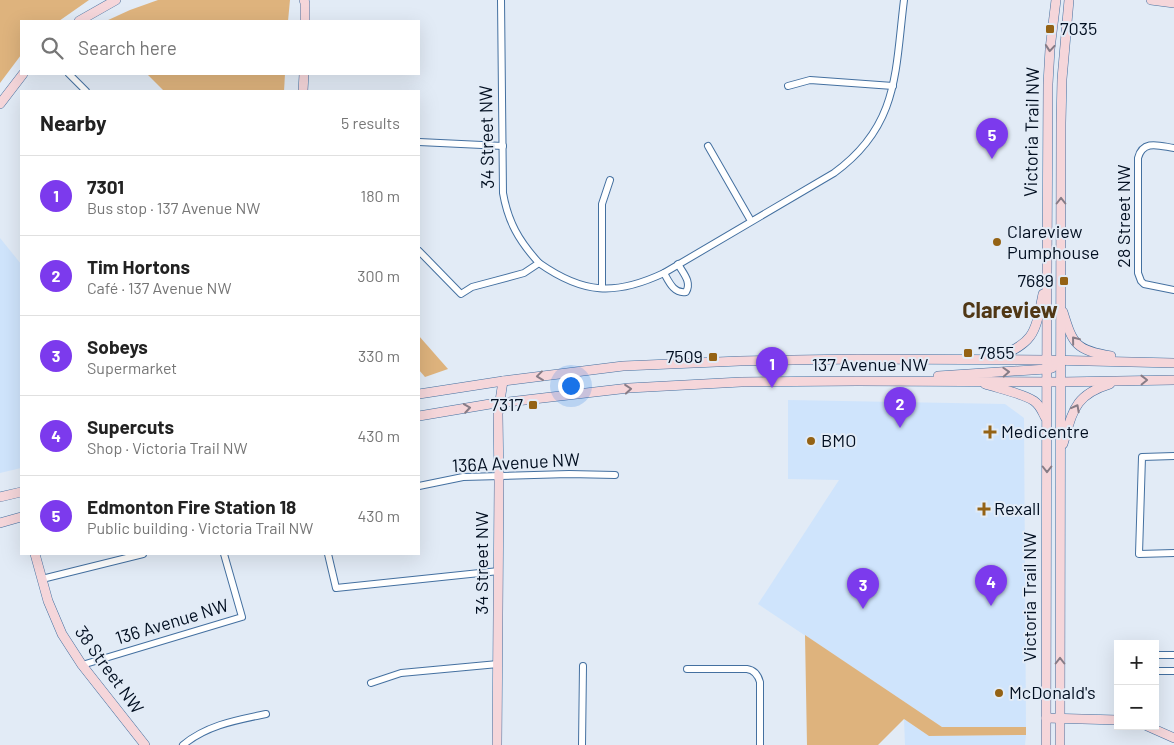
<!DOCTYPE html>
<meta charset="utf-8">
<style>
:root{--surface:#fff;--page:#f2f2f2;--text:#222;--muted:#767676;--line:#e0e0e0;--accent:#7c3aed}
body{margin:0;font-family:Barlow,sans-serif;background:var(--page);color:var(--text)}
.controls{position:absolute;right:15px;bottom:15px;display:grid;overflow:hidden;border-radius:0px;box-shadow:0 5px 20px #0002}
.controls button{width:45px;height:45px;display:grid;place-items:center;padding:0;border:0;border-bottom:1px solid var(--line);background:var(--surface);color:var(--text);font:25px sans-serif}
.you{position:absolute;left:570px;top:385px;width:18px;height:18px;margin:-12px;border:4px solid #fff;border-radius:50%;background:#1a73e8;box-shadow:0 0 0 8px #1a73e833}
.badge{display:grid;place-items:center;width:32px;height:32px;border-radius:50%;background:var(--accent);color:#fff;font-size:16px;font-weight:700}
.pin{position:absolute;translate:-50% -41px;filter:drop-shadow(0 1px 2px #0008)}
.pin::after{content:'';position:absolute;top:26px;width:18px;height:15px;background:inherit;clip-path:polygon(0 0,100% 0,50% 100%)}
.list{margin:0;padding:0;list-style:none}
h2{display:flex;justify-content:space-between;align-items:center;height:65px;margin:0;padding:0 20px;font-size:21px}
h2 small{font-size:16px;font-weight:400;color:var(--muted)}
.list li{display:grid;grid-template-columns:32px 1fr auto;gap:15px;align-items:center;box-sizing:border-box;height:80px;padding:0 20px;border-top:1px solid var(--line)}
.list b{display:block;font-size:19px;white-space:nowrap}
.list p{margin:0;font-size:16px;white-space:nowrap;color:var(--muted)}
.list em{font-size:16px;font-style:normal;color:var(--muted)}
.icon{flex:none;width:28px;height:28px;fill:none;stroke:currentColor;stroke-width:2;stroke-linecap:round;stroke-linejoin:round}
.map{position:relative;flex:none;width:1174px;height:745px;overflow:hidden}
.search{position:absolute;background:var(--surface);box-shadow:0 5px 20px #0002;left:20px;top:20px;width:400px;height:55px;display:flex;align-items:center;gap:12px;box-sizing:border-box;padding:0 18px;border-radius:0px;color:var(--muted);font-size:19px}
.panel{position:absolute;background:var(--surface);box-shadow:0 5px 20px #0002;left:20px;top:90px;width:400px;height:465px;border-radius:0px}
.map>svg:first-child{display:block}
.built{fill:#cfe4fc}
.green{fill:#deb37d}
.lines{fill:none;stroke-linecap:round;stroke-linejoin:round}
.street-casing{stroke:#4470a0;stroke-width:8}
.secondary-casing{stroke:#4470a0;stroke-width:10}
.street{stroke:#fff;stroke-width:6}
.secondary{stroke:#f5d6da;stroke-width:9}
.oneway{stroke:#877c86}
.poi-dot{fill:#946214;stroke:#e2ebf6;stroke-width:2}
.labels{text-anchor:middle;stroke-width:4;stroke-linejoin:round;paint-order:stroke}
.poi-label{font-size:18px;fill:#010e20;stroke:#e2ebf6;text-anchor:start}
.street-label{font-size:18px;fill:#010e20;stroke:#e2ebf6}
.district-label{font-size:22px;font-weight:bold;fill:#503715;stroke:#e2ebf6}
</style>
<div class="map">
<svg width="1174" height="745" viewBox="0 0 1174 745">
<rect width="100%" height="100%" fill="#e2ebf6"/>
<g class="built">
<path d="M0,238L21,264V468L0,473Z"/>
<path d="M788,400L1005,404L1024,418L1026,727H942L758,604L839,480L788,479Z"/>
<path d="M904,719L929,736L1026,735L1025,745H905Z"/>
</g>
<g class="green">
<path d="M0,0H89L59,21H21V55L0,83Z"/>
<path d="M158,0H290L288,21H106L130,10Z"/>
<path d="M147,74H285L284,91H164Z"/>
<path d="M419,336L448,369L425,377L419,370Z"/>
<path d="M805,635L942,727H1026V735L929,736L904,719L878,745H807Z"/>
</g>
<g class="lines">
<g class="street-casing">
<g id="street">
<path d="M501,0L503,193C508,222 519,241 539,263"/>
<path d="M69,74L86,91"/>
<path d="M788,86L810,80L893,86"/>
<path d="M419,142L503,146"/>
<path d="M708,146L751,221"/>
<path d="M1174,148C1160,146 1143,139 1138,158V273L1141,281L1144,284L1174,290"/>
<path d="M419,251L461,294L472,287L524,273L539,263C583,294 615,296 664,273L834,173C899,126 895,72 904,0"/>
<path d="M664,273C669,282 674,294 686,292C692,282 683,273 678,264"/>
<path d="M602,288V204L610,180"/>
<path d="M1174,456L1142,457L1139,554L1174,553"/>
<path d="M419,486L463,477L569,474L615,475"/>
<path d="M328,554L336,588L499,571"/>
<path d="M42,579L143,554"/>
<path d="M1155,655H1174"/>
<path d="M82,665L242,617L224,554"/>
<path d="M687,669H747C754,670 758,675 760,682V745"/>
<path d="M1155,671H1174"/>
<path d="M371,683L401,673L498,664"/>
<path d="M183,745C207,725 237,720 266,714"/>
<path d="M582,745L583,666"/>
</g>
</g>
<g class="secondary-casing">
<g id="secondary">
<path d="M304,0L305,3V21"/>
<path d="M1151,0L1174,3"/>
<path d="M79,21L116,0"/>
<path d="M303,91L304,74"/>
<path d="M0,104L23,74"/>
<path d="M1063,312C1073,345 1076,350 1111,356"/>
<path d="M995,358C1035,343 1035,333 1043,294"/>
<path d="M938,376L1047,369L1052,368L1060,360"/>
<path d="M985,384C997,388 1025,394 1034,401C1040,405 1042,411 1045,417"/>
<path d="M419,394L503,381L623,366L740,361L857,359L1047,360L1174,363"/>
<path d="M419,416L490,404L629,388L741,382L857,381L1060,382L1174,380"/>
<path d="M1063,444C1073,411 1074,395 1110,384"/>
<path d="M0,497L21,492"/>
<path d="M0,523L21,517"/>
<path d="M35,554L48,601L62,634L82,665L145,745"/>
<path d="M1046,718L1118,720"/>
<path d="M1147,726L1174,738"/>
<path d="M497,745L499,483L498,414L503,381"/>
<path d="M1046,745L1047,274L1048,84L1050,49L1056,0"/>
<path d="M1060,745L1061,123L1062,79L1069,0"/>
</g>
</g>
<use href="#street" class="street"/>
<use href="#secondary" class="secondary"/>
</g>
<defs><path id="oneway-chevron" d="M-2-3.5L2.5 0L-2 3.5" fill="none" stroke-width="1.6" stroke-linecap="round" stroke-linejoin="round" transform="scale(1.25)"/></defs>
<g class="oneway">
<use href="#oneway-chevron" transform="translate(1050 48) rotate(95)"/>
<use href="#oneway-chevron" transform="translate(1061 201) rotate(-90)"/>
<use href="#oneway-chevron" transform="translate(1075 340) rotate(-129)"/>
<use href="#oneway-chevron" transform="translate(1006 372) rotate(-3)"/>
<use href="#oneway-chevron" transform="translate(540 376) rotate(173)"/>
<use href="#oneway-chevron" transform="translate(1144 380) rotate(-1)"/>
<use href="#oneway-chevron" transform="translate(628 389) rotate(-5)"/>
<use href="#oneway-chevron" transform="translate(467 408) rotate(-9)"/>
<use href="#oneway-chevron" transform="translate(1076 408) rotate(-62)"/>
<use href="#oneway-chevron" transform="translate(1047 469) rotate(90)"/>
<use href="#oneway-chevron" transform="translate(1060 661) rotate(-90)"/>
</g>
<g class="poi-dot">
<rect x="1045" y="24" width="10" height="10" rx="2.5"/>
<circle cx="997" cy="242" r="5"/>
<rect x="1059" y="276" width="10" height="10" rx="2.5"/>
<rect x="963" y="348" width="10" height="10" rx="2.5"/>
<rect x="708" y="352" width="10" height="10" rx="2.5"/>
<rect x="528" y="400" width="10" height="10" rx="2.5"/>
<path d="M987.5 424.5h5v5h5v5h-5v5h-5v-5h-5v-5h5z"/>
<circle cx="811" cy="441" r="5"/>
<path d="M981.5 501.5h5v5h5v5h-5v5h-5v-5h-5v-5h5z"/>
<circle cx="999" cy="693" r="5"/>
</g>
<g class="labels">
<g class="poi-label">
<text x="1060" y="35">7035</text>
<text x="1007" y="238">Clareview<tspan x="1007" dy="21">Pumphouse</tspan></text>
<text x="1054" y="287" text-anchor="end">7689</text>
<text x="978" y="359">7855</text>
<text x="703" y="363" text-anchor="end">7509</text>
<text x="523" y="411" text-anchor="end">7317</text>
<text x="1001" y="438">Medicentre</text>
<text x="821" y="447">BMO</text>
<text x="994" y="515">Rexall</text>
<text x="1009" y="699">McDonald's</text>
</g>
<g class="street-label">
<text transform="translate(1032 132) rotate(-89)" y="6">Victoria Trail NW</text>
<text transform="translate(487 137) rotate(-91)" y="6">34 Street NW</text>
<text transform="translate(1124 216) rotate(-90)" y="6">28 Street NW</text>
<text x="870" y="371">137 Avenue NW</text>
<text transform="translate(516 463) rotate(-3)" y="6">136A Avenue NW</text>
<text transform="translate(482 563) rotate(-90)" y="6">34 Street NW</text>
<text transform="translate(1030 597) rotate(-90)" y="6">Victoria Trail NW</text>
<text transform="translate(172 622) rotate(-17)" y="6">136 Avenue NW</text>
<text transform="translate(109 670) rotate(54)" y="6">38 Street NW</text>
</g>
<g class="district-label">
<text x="1010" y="318">Clareview</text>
</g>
</g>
</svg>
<div class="controls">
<button>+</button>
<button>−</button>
</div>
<div class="you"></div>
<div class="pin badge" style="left:772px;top:388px">1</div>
<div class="pin badge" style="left:900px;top:428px">2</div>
<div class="pin badge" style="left:863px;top:609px">3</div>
<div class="pin badge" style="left:991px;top:606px">4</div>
<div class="pin badge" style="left:992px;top:159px">5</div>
<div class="search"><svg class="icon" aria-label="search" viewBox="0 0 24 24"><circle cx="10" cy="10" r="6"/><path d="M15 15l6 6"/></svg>Search here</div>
<section class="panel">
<h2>Nearby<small>5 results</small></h2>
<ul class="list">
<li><span class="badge">1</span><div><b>7301</b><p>Bus stop · 137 Avenue NW</p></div><em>180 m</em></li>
<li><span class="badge">2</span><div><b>Tim Hortons</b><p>Café · 137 Avenue NW</p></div><em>300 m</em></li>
<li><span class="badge">3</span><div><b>Sobeys</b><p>Supermarket</p></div><em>330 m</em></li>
<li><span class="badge">4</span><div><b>Supercuts</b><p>Shop · Victoria Trail NW</p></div><em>430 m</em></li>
<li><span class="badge">5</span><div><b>Edmonton Fire Station 18</b><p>Public building · Victoria Trail NW</p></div><em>430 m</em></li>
</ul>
</section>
</div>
